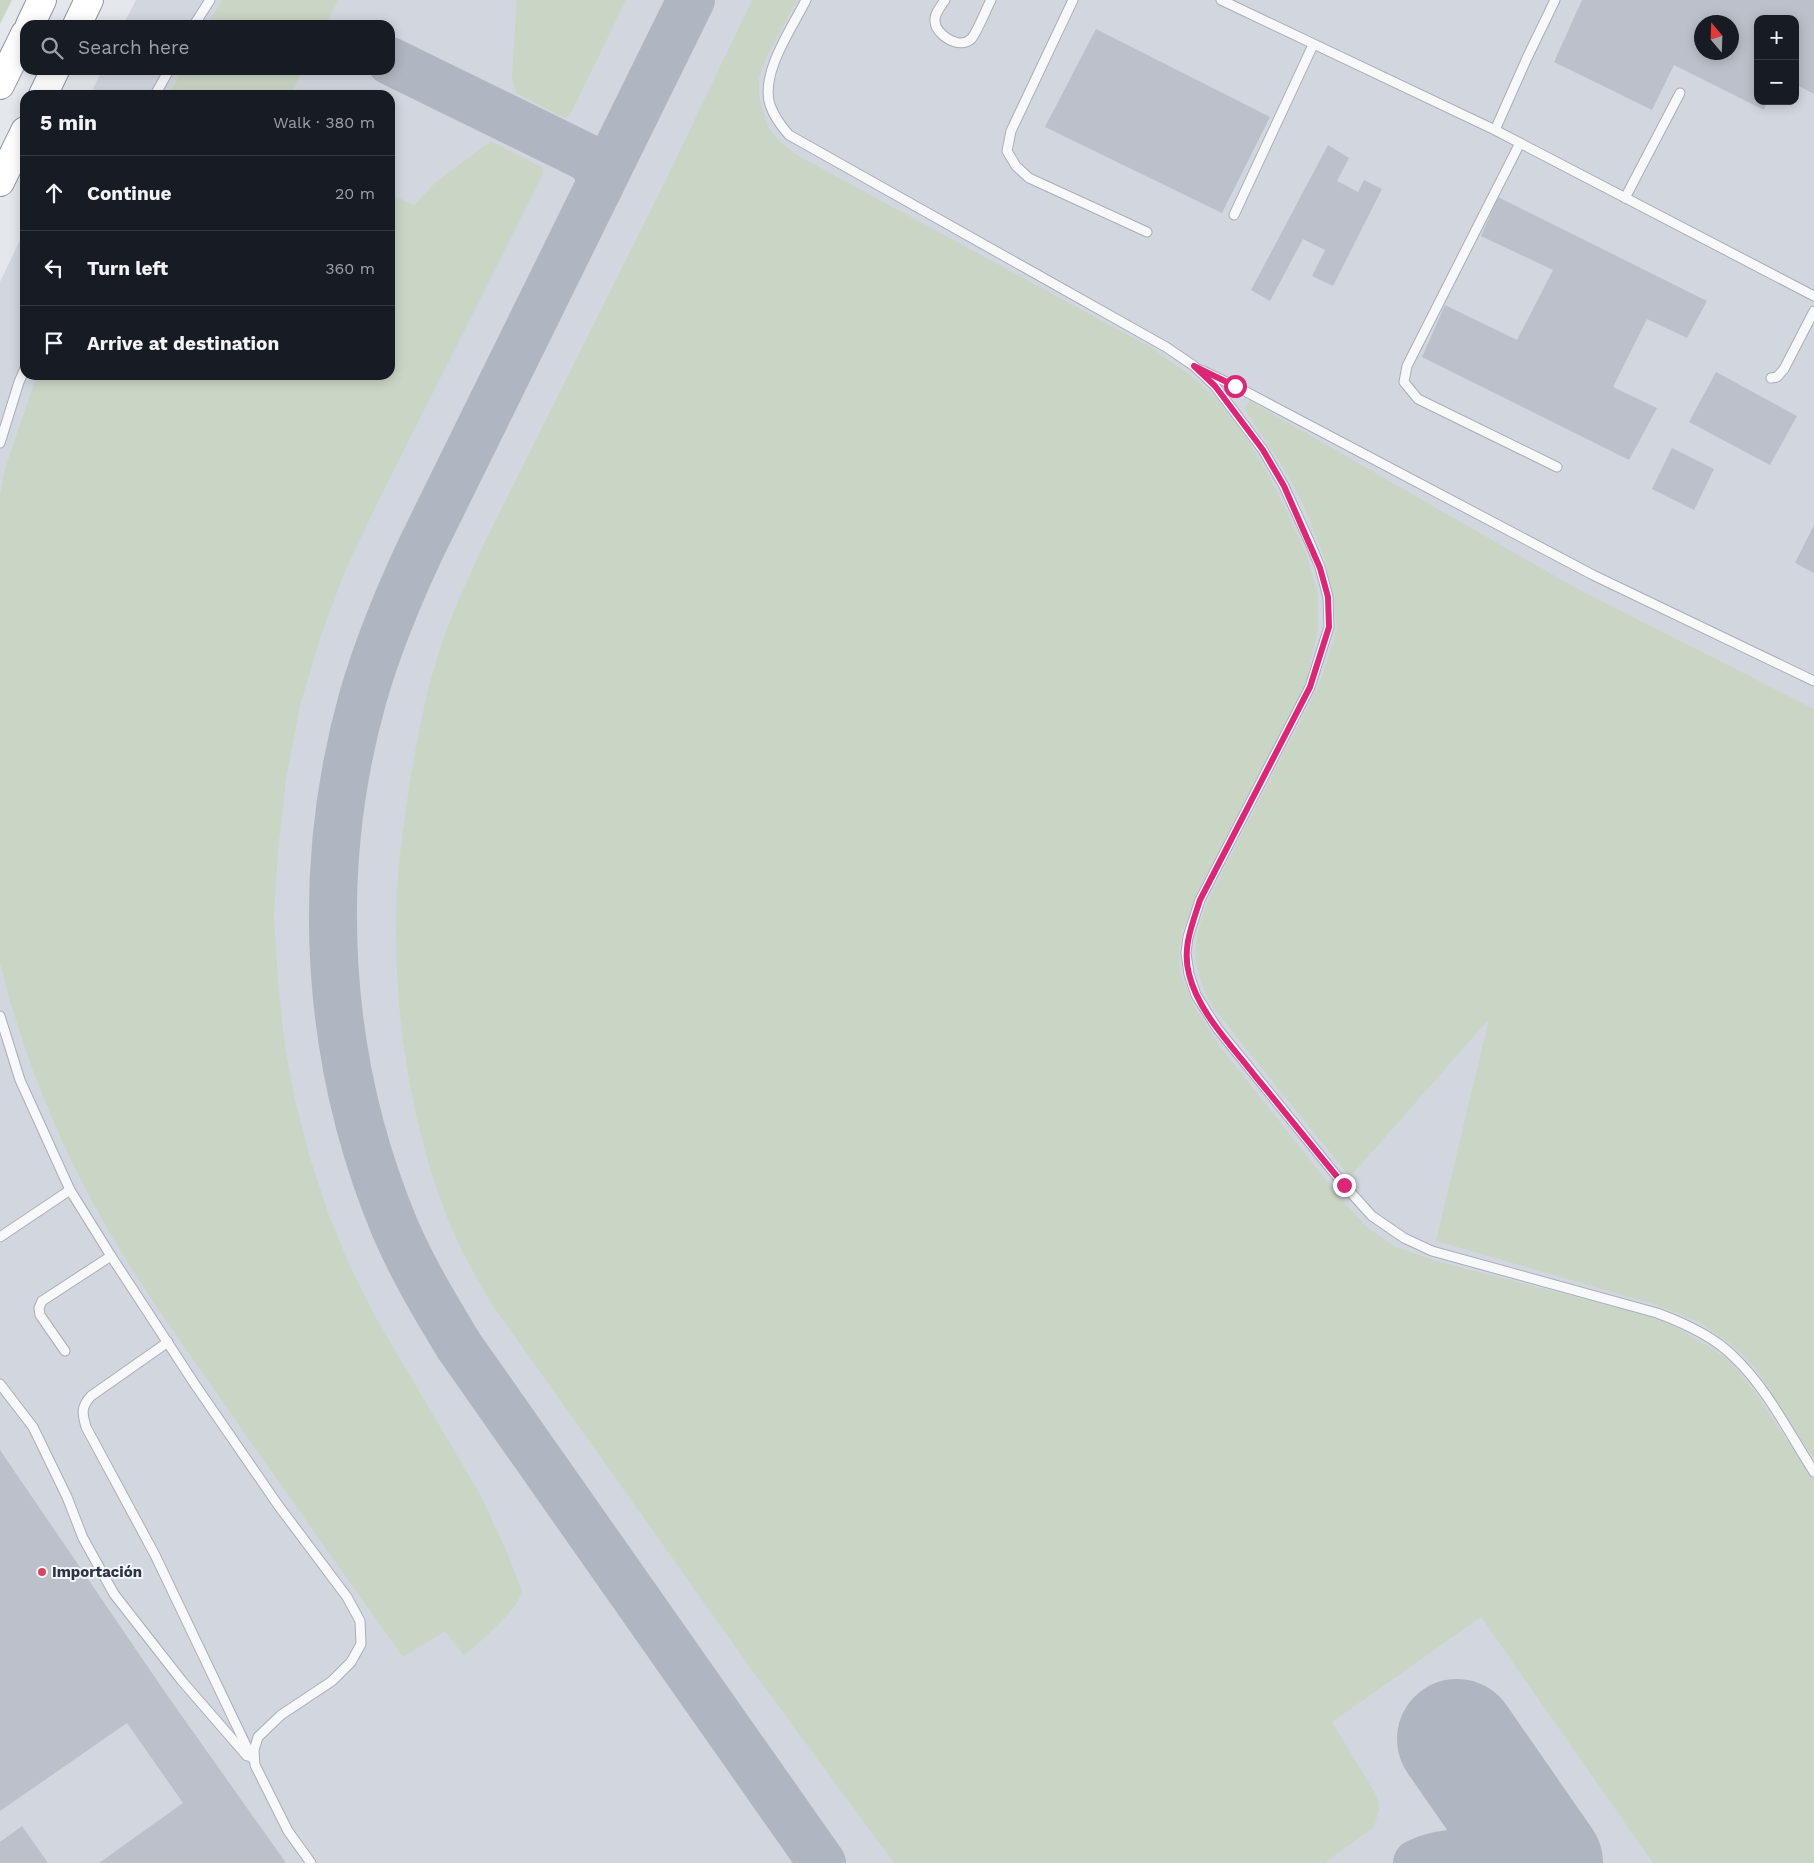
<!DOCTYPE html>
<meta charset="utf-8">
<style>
:root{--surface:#171b24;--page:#20242c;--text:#f1f3f6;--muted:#9ea1a6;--line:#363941}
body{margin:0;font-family:"Work Sans",sans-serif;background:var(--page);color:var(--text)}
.controls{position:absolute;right:15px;top:15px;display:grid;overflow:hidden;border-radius:10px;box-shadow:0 2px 12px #0003}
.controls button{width:45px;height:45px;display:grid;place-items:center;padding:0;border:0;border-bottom:1px solid var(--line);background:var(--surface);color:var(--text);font:25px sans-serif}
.compass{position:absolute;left:1694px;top:15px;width:45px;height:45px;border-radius:50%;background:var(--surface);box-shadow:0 2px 12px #0003;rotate:341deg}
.stop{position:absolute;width:15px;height:15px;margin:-11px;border:4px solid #db2777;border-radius:50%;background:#fff}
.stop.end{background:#db2777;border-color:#fff;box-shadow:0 1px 5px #0008}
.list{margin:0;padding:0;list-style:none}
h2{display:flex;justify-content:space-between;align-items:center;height:65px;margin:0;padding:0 20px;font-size:21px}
h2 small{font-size:16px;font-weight:400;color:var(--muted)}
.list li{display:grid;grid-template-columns:32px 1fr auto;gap:15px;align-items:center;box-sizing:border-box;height:75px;padding:0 20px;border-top:1px solid var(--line)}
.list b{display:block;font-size:19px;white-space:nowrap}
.list em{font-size:16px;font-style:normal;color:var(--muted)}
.icon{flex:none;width:28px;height:28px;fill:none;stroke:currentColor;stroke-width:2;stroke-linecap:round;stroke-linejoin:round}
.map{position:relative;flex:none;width:1814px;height:1863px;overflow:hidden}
.search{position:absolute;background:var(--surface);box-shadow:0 2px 12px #0003;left:20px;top:20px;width:375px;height:55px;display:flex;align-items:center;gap:12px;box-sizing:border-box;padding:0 18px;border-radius:15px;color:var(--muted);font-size:19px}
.panel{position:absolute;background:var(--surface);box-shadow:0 2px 12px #0003;left:20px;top:90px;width:375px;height:290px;border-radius:15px}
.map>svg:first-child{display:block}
.built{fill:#d2d6de;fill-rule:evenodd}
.green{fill:#c9d6c5}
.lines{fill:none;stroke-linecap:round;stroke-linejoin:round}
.taxiway{stroke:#b0b6c1;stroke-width:48}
.runway{stroke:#b0b6c1;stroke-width:120}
.building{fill:#bbc0ca;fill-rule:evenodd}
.lane-casing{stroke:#a9aeb7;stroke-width:11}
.highway-casing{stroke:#8b94a3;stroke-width:30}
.lane{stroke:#f7f8fa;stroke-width:9}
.highway{stroke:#fff;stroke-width:28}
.route{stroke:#db2777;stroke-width:6}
.poi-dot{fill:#d1495b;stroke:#f4f6f9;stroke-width:2}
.labels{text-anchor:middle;stroke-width:4;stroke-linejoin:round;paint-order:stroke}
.poi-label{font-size:15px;font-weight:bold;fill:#2b3445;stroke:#f4f6f9;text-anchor:start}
</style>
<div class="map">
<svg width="1814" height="1863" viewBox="0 0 1814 1863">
<rect width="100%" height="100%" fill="#e4e7ec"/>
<path class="built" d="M136,0H1814V1863H0V282L25,230V375H390V95H90L102,70H390V25H123ZM1758,19H1795V101H1758ZM1702,22H1732V52H1702Z"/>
<g class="green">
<path d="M0,0H12L0,24Z"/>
<path d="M222,0H338L325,25H207Z"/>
<path d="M517,0H626L570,115L564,118L516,93L512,78Z"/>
<path d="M752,0H797L768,54L759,78V95L763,112L769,128L778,140L797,155L1150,347L1189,374L1215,397L1246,438L1264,467L1284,505L1307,556L1318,595V629L1306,684L1198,890L1183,930L1179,948L1180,973L1195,1008L1221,1048L1342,1200L1367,1227L1394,1246L1436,1261L1653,1317L1681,1330L1714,1350L1733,1364L1758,1397L1814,1480V1863H1653L1481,1617L1332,1722L1378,1798L1379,1809L1374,1827L1324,1863H894L757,1677L493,1306C475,1276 457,1244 445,1212C409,1117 394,1011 396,910C397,867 404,824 410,781C417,741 424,701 436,662C447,624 464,588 480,552L665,182Z"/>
<path d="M182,70H303L290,95H169Z"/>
<path d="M491,141L542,167L543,174L375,508L345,571L321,635L300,706L286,780L278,849L274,916L278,982L285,1046L295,1100L310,1158L328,1213L350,1266L376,1318L481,1496L505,1548L522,1590C520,1609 479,1642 464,1656L445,1631L403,1657C344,1574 285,1491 227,1408C179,1339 129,1271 90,1197C51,1124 20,1044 0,963V495L5,469L37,375H390V194L414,205L436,182Z"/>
<path d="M1250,401L1574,587L1814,709V1459L1755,1367L1732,1345L1701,1323L1654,1304L1436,1241L1489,1019L1350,1177L1214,1009C1189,964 1191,941 1211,894L1319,685L1337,629L1334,602L1325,559L1305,509L1286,472L1244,408Z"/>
</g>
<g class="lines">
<g class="taxiway">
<path d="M691,0L421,548C398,597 378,645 363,697C314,871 325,1061 395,1228C413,1270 436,1308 459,1346L822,1863"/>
<path d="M390,61L586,157C597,165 602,176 598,189"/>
<path d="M1417,1863C1448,1849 1487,1850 1518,1863"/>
</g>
<path class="runway" d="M1457,1739L1543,1863"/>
</g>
<g class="building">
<path d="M1582,0H1814V94L1795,84V19H1758V101H1767L1764,110L1674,65L1652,110L1554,62ZM1702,22H1732V52H1702Z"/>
<path d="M1096,29L1270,117L1222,213L1045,127Z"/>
<path d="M1328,145L1349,158L1337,181L1358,192L1364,180L1382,189L1333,286L1312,276L1325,250L1303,239L1270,301L1251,290Z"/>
<path d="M1498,197L1707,301L1687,338L1647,319L1613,387L1657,408L1629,460L1422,357L1445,305L1517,340L1553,270L1481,236Z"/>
<path d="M1716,372L1797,416L1770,465L1689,422Z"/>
<path d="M1672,448L1714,469L1694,510L1652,489Z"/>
<path d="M1814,525V573L1795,563Z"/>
<path d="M0,1450L167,1695L286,1863H99L183,1803L127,1723L0,1811Z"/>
<path d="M22,1826L48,1863H0V1842Z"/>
</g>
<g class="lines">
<g class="lane-casing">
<g id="lane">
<path d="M806,0C792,28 760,73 770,105C774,116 781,126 789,135L1166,347L1194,366L1215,386L1263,450L1284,486L1310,543L1320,567L1328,597L1329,627L1310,687L1200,900L1188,937L1186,953L1189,974L1196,995L1217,1028L1344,1185L1372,1216L1404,1238L1432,1251L1657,1313C1684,1323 1713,1336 1733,1356C1767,1388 1789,1433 1814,1472"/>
<path d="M945,0C941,6 934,14 935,21C935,35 960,50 971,39C977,33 986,9 991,0"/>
<path d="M1073,0L1011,131L1007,151L1016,166L1029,178L1147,232"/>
<path d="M1221,0L1495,130L1814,296"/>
<path d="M194,25L210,0"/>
<path d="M155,95L169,70"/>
<path d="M1495,130L1527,58L1555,0"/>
<path d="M1520,143L1407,366L1404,382L1418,399L1557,467"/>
<path d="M1625,198L1680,93"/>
<path d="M1234,215L1313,45"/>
<path d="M1201,370L1235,386L1593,575L1814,681"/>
<path d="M1771,378L1777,377L1784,369L1814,311"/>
<path d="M0,443L19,382L25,368"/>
<path d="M0,1016L20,1080L70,1190L111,1256L196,1386L278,1505L347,1597L360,1621L361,1644L351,1662L332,1681L281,1715L258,1737L254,1750L255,1765L288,1831L311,1863"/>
<path d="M0,1237L70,1190"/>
<path d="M168,1342L91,1396C81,1407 82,1413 86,1427L155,1555L252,1758"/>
<path d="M65,1351L40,1315L39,1308L42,1301L111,1256"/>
<path d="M0,1384L33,1427L67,1497L83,1538L114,1594L182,1681L247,1756"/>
</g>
</g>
<g class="highway-casing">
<g id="highway">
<path d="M30,25L42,0"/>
<path d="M77,25L89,0"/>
<path d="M0,85L25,34"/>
<path d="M43,95L55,70"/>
<path d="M0,182L25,131"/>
</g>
</g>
<use href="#lane" class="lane"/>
<use href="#highway" class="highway"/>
</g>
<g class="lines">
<path class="route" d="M1235,386L1194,366L1215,386L1263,450L1284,486L1320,568L1328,597L1329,627L1310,687L1200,900C1192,925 1182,948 1189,974C1198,1012 1232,1046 1255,1076C1285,1112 1314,1149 1344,1185"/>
</g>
<circle class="poi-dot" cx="42" cy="1572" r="5"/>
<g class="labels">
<g class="poi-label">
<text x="52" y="1577">Importación</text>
</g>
</g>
</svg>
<div class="controls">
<button>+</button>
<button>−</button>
</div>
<svg class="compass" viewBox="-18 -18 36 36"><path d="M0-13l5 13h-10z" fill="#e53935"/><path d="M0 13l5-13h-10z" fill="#9ea1a6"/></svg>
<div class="stop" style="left:1235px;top:386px"></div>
<div class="stop end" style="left:1344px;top:1185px"></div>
<div class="search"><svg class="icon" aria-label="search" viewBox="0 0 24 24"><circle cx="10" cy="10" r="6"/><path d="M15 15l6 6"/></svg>Search here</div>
<section class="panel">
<h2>5 min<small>Walk · 380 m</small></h2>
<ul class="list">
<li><svg class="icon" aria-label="ahead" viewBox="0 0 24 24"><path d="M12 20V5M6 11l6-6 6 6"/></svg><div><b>Continue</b></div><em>20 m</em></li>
<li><svg class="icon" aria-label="left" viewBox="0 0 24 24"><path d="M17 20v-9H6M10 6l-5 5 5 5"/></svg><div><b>Turn left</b></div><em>360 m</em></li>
<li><svg class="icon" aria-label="arrive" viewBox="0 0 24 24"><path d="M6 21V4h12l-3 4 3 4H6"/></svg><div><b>Arrive at destination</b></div></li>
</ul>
</section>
</div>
